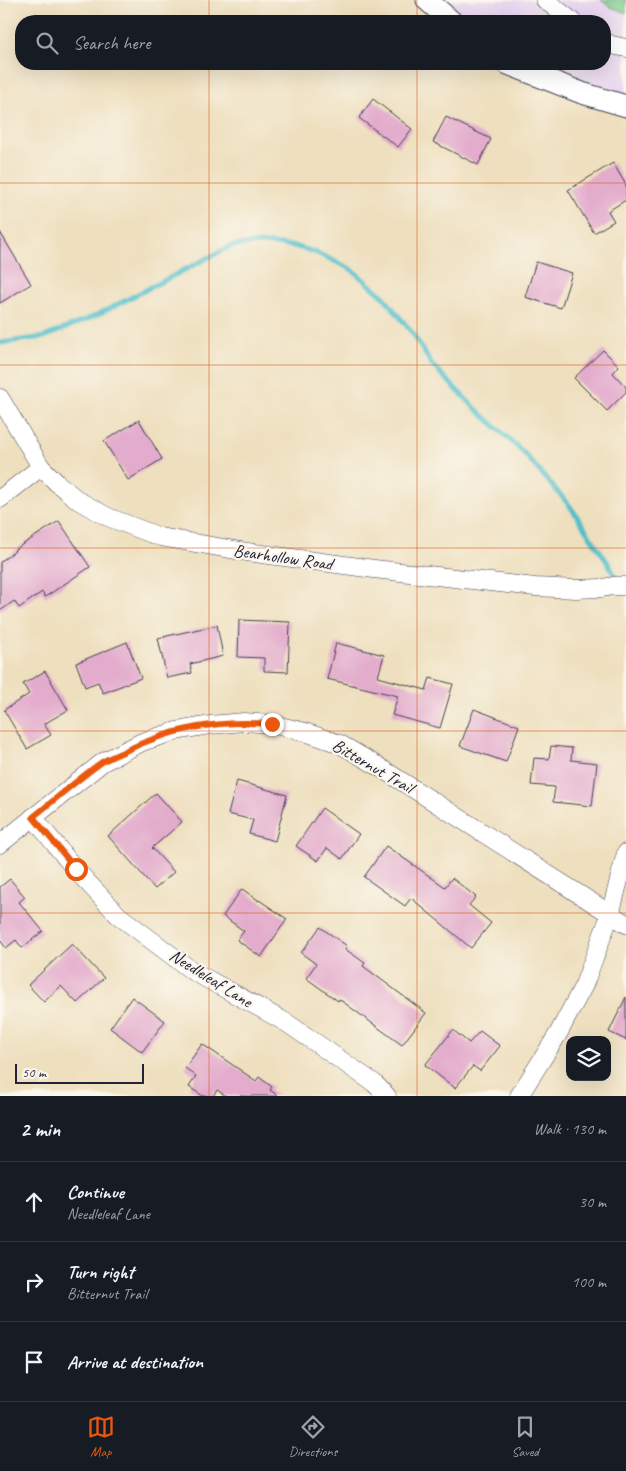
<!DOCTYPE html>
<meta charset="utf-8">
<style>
:root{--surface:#171b24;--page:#242831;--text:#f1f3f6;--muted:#9ea1a6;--line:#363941;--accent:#ea580c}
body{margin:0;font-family:Caveat,sans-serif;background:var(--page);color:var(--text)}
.controls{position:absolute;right:15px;bottom:15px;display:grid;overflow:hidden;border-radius:10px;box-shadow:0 5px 20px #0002}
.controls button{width:45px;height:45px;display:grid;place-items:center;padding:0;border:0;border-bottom:1px solid var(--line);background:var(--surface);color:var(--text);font:25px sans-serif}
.scale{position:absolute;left:15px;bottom:12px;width:129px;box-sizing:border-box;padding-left:5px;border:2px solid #22223b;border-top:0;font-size:14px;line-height:18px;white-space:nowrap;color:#22223b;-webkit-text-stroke:4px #fbf7ec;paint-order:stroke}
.stop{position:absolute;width:15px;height:15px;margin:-11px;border:4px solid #ea580c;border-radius:50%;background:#fff}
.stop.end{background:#ea580c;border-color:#fff;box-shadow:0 1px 5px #0008}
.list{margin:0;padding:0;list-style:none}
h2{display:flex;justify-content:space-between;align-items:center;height:65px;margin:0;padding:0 20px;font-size:21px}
h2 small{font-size:16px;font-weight:400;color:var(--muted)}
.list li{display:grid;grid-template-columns:32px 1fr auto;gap:15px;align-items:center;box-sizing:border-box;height:80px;padding:0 20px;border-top:1px solid var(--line)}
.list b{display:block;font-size:19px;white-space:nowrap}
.list p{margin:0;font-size:16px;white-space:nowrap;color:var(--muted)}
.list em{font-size:16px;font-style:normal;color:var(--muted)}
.icon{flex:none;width:28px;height:28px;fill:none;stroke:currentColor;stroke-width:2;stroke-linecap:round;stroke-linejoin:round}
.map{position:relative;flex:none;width:626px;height:1096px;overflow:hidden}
.search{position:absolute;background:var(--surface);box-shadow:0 5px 20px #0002;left:15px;right:15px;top:15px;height:55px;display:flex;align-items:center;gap:12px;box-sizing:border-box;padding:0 18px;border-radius:20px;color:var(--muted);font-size:19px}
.sheet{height:305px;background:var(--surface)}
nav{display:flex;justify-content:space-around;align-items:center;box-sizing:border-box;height:70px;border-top:1px solid var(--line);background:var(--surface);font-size:14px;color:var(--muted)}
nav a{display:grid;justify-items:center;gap:2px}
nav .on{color:var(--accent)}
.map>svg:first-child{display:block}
.built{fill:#e6d3f0}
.green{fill:#7ece8e;stroke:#507864}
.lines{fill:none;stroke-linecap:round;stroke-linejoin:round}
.stream{stroke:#52c0ca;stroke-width:5}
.building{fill:#e3accc}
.minor-casing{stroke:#413e4f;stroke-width:19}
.tertiary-casing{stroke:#413e4f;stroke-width:23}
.minor{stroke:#fff;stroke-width:18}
.tertiary{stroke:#fff;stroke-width:21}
.route{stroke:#ea580c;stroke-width:6}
.grid{fill:none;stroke:#d45411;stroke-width:1;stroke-opacity:0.55}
.labels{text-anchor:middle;stroke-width:4.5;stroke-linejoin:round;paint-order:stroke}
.street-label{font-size:18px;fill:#22223b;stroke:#fbf7ec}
</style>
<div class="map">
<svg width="626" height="1096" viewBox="0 0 626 1096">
<rect width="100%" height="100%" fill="#fbf7ec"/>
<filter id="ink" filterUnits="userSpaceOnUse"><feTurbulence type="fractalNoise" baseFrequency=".02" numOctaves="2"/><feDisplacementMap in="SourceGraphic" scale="10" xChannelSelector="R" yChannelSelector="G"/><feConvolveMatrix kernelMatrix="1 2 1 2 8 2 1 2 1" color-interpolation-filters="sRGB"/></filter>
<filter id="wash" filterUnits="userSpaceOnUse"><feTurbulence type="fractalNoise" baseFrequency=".0096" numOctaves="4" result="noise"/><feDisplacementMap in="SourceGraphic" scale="20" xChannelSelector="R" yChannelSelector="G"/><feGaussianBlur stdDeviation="1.12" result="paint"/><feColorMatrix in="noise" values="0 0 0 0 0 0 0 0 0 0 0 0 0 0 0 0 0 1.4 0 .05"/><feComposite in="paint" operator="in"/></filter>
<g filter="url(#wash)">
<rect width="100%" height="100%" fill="#eedfbe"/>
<path class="built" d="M427,0H626V106L508,64H605V21H451Z"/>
<path class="green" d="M601,0H626V13L611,7Z"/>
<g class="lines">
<path class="stream" d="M0,343L44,337L95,316L231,246L260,243L294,246L317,253L351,269L384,297L413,334L432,365L474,407L522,451L570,506L610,566L618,583"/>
</g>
<g id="blocks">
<g class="building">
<path d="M373,99L412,129L398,147L359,118Z"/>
<path d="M446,117L491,139L478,165L433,142Z"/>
<path d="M613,163L626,185V200L608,211L614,221L594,233L568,190Z"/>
<path d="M0,232L31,284L0,303Z"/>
<path d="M536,262L572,273L561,308L525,297Z"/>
<path d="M603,350L619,366L613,373L626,387V392L607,411L574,378Z"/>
<path d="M139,420L162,459L128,480L104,441Z"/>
<path d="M59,521L90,567L45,597L42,592L19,608L14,601L0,611V562L15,551L14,550Z"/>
<path d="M239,620L290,622L288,672L264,671V658L238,657Z"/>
<path d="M217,625L223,656L190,664L192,673L167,678L158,638Z"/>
<path d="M127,642L141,678L103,693L98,682L85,687L76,663Z"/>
<path d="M336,643L384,655L378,677L426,690L430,678L453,684L440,728L392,715L398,696L327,679Z"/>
<path d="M45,671L68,710L44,724L51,735L27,749L4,710L29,694L23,684Z"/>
<path d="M474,709L519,726L506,762L460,746Z"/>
<path d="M551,746L572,748L571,760L597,763L592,806L553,802L555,787L531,785L534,758L549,759Z"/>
<path d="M237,781L287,795L275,841L249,834L253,820L228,814Z"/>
<path d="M156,793L182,822L152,848L174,872L155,889L108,836Z"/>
<path d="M322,808L359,834L342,859L327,848L318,861L296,846Z"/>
<path d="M386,846L445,887L452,878L476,897L469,905L491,923L471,948L411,898L405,906L364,877Z"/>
<path d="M10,879L25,897L19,902L43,931L22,948L16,940L6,948L0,940V887Z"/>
<path d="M242,889L258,900V901L259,900L287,919L261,957L237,940L244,931L223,916Z"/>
<path d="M320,927L347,946L345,949L365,963L363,966L426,1013L402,1045L339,999L338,1001L306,978L316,964L301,953Z"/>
<path d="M72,944L104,978L77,1003L61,986L44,1002L28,985Z"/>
<path d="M132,997L165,1021L142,1052L110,1028Z"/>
<path d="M626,997V1040L609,1032Z"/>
<path d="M453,1030L469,1043L480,1031L500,1046L480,1071L473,1066L455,1088L425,1065Z"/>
<path d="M202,1044L256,1081L259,1077L272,1087L270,1090L278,1096H226L217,1090L213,1096H203L189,1087L196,1076L185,1068Z"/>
</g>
</g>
</g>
<g filter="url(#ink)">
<use href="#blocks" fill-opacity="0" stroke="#413e4f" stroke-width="1"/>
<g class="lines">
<g class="minor-casing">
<g id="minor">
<path d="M545,0L572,21"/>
<path d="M605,42L612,45L626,48"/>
<path d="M0,398L41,467L57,483L79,501L108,517L160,537L247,552L374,569L535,587L576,589L602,588L613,586H626"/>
<path d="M0,499L41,467"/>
<path d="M33,817L75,869L118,915L191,970L287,1023L374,1083L387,1096"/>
<path d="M0,844L103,762L142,742L176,731L210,725L244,722L272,724L305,732L340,744L376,765L626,924"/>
<path d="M519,1096L558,1034L584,985L610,915L626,853"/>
</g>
</g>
<g class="tertiary-casing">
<g id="tertiary">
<path d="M427,0L451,21"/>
<path d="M508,64L582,93L626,106"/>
</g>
</g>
<use href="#minor" class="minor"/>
<use href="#tertiary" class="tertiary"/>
</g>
</g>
<g class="lines" filter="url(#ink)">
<path class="route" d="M76,869L33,817C56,799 78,779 102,762C109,758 116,755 123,752C171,728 218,720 272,724"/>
</g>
<path class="grid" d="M209,0V21M417,0V21M209,64V1096M417,64V1096M0,183H626M0,365H626M0,548H626M0,731H626M0,913H626"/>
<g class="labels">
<g class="street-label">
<text transform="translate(283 557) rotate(8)" y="6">Bearhollow Road</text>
<text transform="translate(373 766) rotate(30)" y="6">Bitternut Trail</text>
<text transform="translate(211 978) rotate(32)" y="6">Needleleaf Lane</text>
</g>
</g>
</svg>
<div class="controls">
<button><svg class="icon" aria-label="layers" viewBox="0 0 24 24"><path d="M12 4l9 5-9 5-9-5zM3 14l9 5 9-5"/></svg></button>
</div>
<div class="scale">50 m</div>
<div class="stop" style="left:76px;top:869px"></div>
<div class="stop end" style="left:272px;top:724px"></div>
<div class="search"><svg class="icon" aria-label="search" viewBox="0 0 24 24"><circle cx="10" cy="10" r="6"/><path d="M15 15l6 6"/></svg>Search here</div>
</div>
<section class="sheet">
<h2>2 min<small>Walk · 130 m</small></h2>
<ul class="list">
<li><svg class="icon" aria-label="ahead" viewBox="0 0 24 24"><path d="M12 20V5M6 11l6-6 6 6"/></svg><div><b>Continue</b><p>Needleleaf Lane</p></div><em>30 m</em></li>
<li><svg class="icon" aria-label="right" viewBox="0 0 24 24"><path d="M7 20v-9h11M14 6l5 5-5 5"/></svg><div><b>Turn right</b><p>Bitternut Trail</p></div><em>100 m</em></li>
<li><svg class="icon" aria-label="arrive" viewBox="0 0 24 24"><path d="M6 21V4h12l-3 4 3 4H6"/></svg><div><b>Arrive at destination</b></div></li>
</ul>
</section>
<nav>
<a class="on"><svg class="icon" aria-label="map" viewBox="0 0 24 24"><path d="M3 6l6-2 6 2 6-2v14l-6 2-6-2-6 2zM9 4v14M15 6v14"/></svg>Map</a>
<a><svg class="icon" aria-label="directions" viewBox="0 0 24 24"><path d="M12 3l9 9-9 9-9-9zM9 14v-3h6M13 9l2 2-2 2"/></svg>Directions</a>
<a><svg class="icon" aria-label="saved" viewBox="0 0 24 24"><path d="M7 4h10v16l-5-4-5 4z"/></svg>Saved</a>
</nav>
